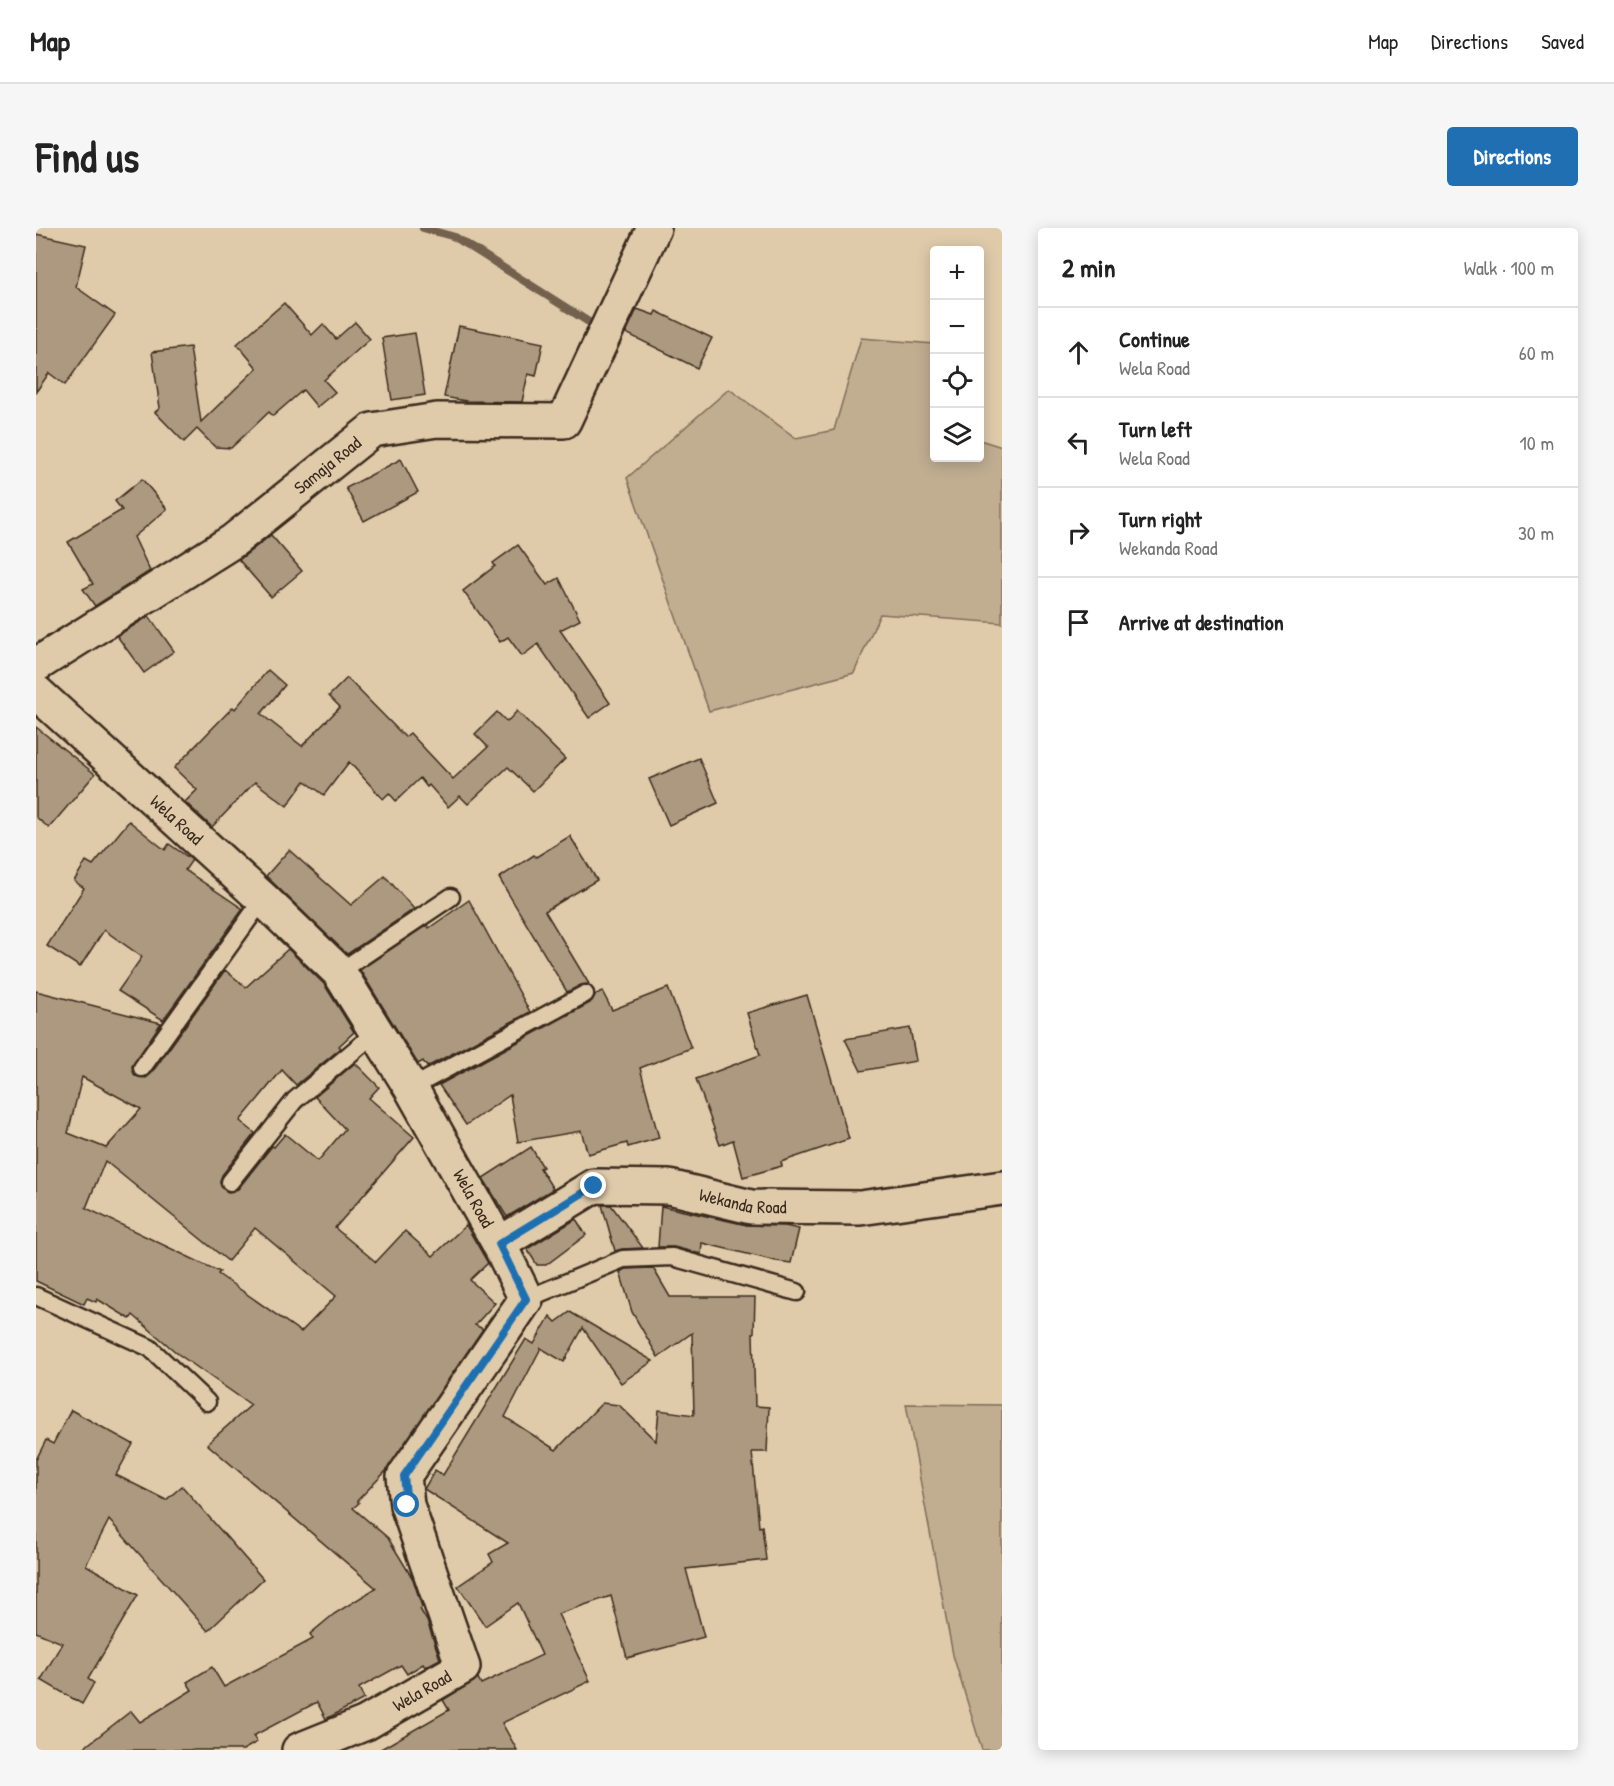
<!DOCTYPE html>
<meta charset="utf-8">
<style>
:root{--surface:#fff;--page:#f6f6f6;--text:#222;--muted:#767676;--line:#e0e0e0;--accent:#1f6fb2}
body{margin:0;font-family:"Patrick Hand",sans-serif;background:var(--page);color:var(--text)}
.controls{position:absolute;right:18px;top:18px;display:grid;overflow:hidden;border-radius:6px;box-shadow:0 3px 15px #0003}
.controls button{width:54px;height:54px;display:grid;place-items:center;padding:0;border:0;border-bottom:2px solid var(--line);background:var(--surface);color:var(--text);font:30px sans-serif}
.stop{position:absolute;width:18px;height:18px;margin:-14px;border:4px solid #1f6fb2;border-radius:50%;background:#fff}
.stop.end{background:#1f6fb2;border-color:#fff;box-shadow:0 2px 6px #0008}
.list{margin:0;padding:0;list-style:none}
h2{display:flex;justify-content:space-between;align-items:center;height:78px;margin:0;padding:0 24px;font-size:26px}
h2 small{font-size:20px;font-weight:400;color:var(--muted)}
.list li{display:grid;grid-template-columns:39px 1fr auto;gap:18px;align-items:center;box-sizing:border-box;height:90px;padding:0 24px;border-top:2px solid var(--line)}
.list b{display:block;font-size:22px;white-space:nowrap}
.list p{margin:0;font-size:20px;white-space:nowrap;color:var(--muted)}
.list em{font-size:20px;font-style:normal;color:var(--muted)}
.icon{flex:none;width:33px;height:33px;fill:none;stroke:currentColor;stroke-width:2;stroke-linecap:round;stroke-linejoin:round}
.map{position:relative;flex:none;width:966px;height:1522px;overflow:hidden;border-radius:6px}
header{display:flex;align-items:center;gap:36px;box-sizing:border-box;height:84px;padding:0 30px;background:var(--surface);border-bottom:2px solid var(--line)}
header strong{font-size:28px}
nav{display:flex;gap:33px;margin-inline-start:auto;font-size:21px}
.intro{display:flex;align-items:center;justify-content:space-between;box-sizing:border-box;height:144px;padding:0 36px}
h1{margin:0;font-size:42px}
.button{padding:15px 27px;border-radius:6px;background:var(--accent);color:#fff;font-size:21px;font-weight:700}
main{display:flex;gap:36px;padding:0 36px}
aside{flex:1;background:var(--surface);border-radius:6px;box-shadow:0 3px 15px #0003}
.map>svg:first-child{display:block}
.green{fill:#c1ae91;stroke:#7e6c58;stroke-width:1.5}
.lines{fill:none;stroke-linecap:round;stroke-linejoin:round}
.stream{stroke:#73614d;stroke-width:8}
.building{fill:#ac997f;stroke:#3b2a1e;stroke-width:1.5;fill-rule:evenodd}
.lane-casing{stroke:#3b2a1e;stroke-width:21}
.street-casing{stroke:#3b2a1e;stroke-width:38}
.lane{stroke:#dfcbaa;stroke-width:16}
.street{stroke:#dfcbaa;stroke-width:33}
.route{stroke:#1f6fb2;stroke-width:8}
.labels{text-anchor:middle;stroke-width:4.5;stroke-linejoin:round;paint-order:stroke}
.street-label{font-size:18px;fill:#3b2a1e;stroke:#dfcbaa}
</style>
<header>
<strong>Map</strong>
<nav><a>Map</a><a>Directions</a><a>Saved</a></nav>
</header>
<div class="intro"><h1>Find us</h1><a class="button">Directions</a></div>
<main>
<div class="map">
<svg width="966" height="1522" viewBox="0 0 966 1522">
<rect width="100%" height="100%" fill="#dfcbaa"/>
<filter id="ink" filterUnits="userSpaceOnUse"><feTurbulence type="fractalNoise" baseFrequency=".0167" numOctaves="2"/><feDisplacementMap in="SourceGraphic" scale="12" xChannelSelector="R" yChannelSelector="G"/><feConvolveMatrix kernelMatrix="1 2 1 2 8 2 1 2 1" color-interpolation-filters="sRGB"/></filter>
<g filter="url(#ink)">
<g class="green">
<path d="M825,110L898,116V230H944V212L966,219V395L844,386L818,445L673,483L591,250L693,161L760,210L798,202Z"/>
<path d="M870,1176L966,1177V1522H946L917,1427Z"/>
</g>
<g class="lines">
<path class="stream" d="M387,0L419,9L559,98"/>
</g>
<g class="building">
<path d="M0,6L50,17L40,59L79,87L29,157L13,145L0,164Z"/>
<path d="M248,75L276,107L287,96L300,111L319,94L334,111L288,152L299,164L281,179L267,162L237,188L233,184L195,220L179,219L161,201L148,214L119,184L124,180L116,124L154,119L165,194L221,140L201,116Z"/>
<path d="M601,81L618,87L620,83L676,110L661,140L590,105Z"/>
<path d="M423,98L507,115L500,148L492,146L486,174L430,173L408,169Z"/>
<path d="M379,105L389,167L356,172L346,110Z"/>
<path d="M365,231L382,264L328,293L310,260Z"/>
<path d="M106,251L131,281L98,309L114,343L59,378L47,361L57,356L32,314L86,282L79,273Z"/>
<path d="M235,307L266,343L235,369L203,332Z"/>
<path d="M482,317L511,357L523,350L544,392L524,402L574,475L553,490L502,416L486,428L472,409L464,414L427,363L459,338L457,335Z"/>
<path d="M113,388L138,423L108,445L81,408Z"/>
<path d="M232,442L249,457L225,486L266,518L304,479L293,468L311,450L369,509L374,505L417,551L452,519L439,506L461,484L471,494L481,483L529,531L497,563L472,539L432,576L424,568L412,579L393,557L391,559L384,550L360,573L353,565L347,571L313,534L288,567L269,553L251,578L219,554L176,599L149,574L161,562L138,540L197,479L199,481Z"/>
<path d="M0,499L59,546L13,600L0,589Z"/>
<path d="M663,530L682,575L633,597L613,551Z"/>
<path d="M93,593L129,622L133,616L156,632L149,642L207,681L127,792L82,763L106,729L68,702L44,739L11,718L48,660L38,653L50,633L57,637Z"/>
<path d="M534,608L561,652L509,683L553,756L545,757L531,764L463,650L498,627L500,629Z"/>
<path d="M253,622L315,677L349,648L378,681L311,726L230,648Z"/>
<path d="M433,672L494,784L391,839L387,833L382,836L324,742L391,697L393,700Z"/>
<path d="M252,721L288,756L318,804L303,818L305,820L260,857L246,842L204,893L219,905L186,947L184,953L185,958L192,964L202,961L236,918L238,919L249,906L282,933L309,901L279,869L319,835L343,859L333,870L378,909L299,1000L340,1034L369,1003L397,1028L430,997L452,1035L434,1052L459,1075L439,1097L447,1101L351,1242L321,1273L323,1275L317,1280L352,1310L377,1351L386,1379L384,1381L391,1393L404,1431L389,1439L387,1436L371,1446L365,1437L323,1460L328,1471L290,1491L281,1474L217,1508L221,1514L207,1522H45L95,1483L104,1494L156,1462L151,1454L176,1439L188,1459L277,1411L274,1406L298,1386L340,1360L171,1216L215,1177L142,1126L97,1087L94,1091L61,1071L60,1074L51,1070L48,1076L0,1053V763L125,795L96,838L99,848L110,850L115,846L189,742L210,759ZM46,849L105,881L70,920L32,905ZM69,933L192,1033L219,1000L300,1068L265,1104L182,1046L184,1044L50,980Z"/>
<path d="M632,760L655,820L604,840L623,910L592,919L591,915L552,926L545,903L482,914L474,867L430,897L403,857L554,775L559,767L566,763L576,782Z"/>
<path d="M771,767L813,911L745,934L746,938L707,949L697,912L684,917L660,851L724,827L711,785Z"/>
<path d="M874,800L880,833L825,843L809,811Z"/>
<path d="M495,919L507,939L504,940L517,961L471,989L447,950Z"/>
<path d="M566,977H575L607,1020L586,1021L579,1023Z"/>
<path d="M625,978L711,997L749,998L763,1001L755,1035L740,1033L666,1015L665,1026L638,1019H622Z"/>
<path d="M540,991L550,1007L510,1037H501L491,1021Z"/>
<path d="M617,1040L634,1069H719L718,1105H717L719,1178L733,1179L731,1224H716L723,1299L726,1298L730,1332L650,1341L668,1409L591,1430L575,1368L522,1386L554,1453L466,1495L481,1522H343L413,1482L407,1472L442,1450L445,1456L506,1427L482,1375L449,1398L422,1358L457,1334L453,1326L472,1315L388,1261L399,1242L407,1247L490,1111L498,1116L514,1088L520,1094L534,1084L617,1133L585,1155L547,1100L528,1134L505,1120L469,1189L520,1222L566,1175L583,1177L620,1213L623,1182L658,1187L656,1105L622,1129L596,1084L584,1044L589,1041Z"/>
<path d="M35,1182L97,1216L80,1247L130,1272L146,1258L227,1351L172,1403L73,1292L50,1337L102,1367L52,1451L58,1455L46,1476L5,1452L26,1415L0,1404V1232L10,1212L17,1216Z"/>
</g>
<g class="lines">
<g class="lane-casing">
<g id="lane">
<path d="M303,744L415,669"/>
<path d="M106,840L227,671"/>
<path d="M375,860L549,766"/>
<path d="M194,954L259,872L339,805"/>
<path d="M0,1068L114,1120L171,1174"/>
<path d="M490,1071L587,1031L636,1029L761,1064"/>
</g>
</g>
<g class="street-casing">
<g id="street">
<path id="s1" d="M0,437L197,313L336,202L401,192L528,193L618,0"/>
<path id="s2" d="M0,464L227,671L303,744L375,860L463,1016L490,1071L368,1248L371,1277L427,1439L330,1495L263,1522"/>
<path id="s3" d="M463,1016L558,958L633,959L715,979L824,980L966,960"/>
</g>
</g>
<use href="#lane" class="lane"/>
<use href="#street" class="street"/>
</g>
</g>
<g class="lines" filter="url(#ink)">
<path class="route" d="M371,1277L368,1248L490,1071L463,1016L558,958"/>
</g>
<g class="labels">
<g class="street-label">
<text dy="6" stroke="none"><textPath href="#s1" startOffset="354">Samaja Road</textPath></text>
<text dy="6" stroke="none"><textPath href="#s2" startOffset="190">Wela Road</textPath></text>
<text dy="6" stroke="none"><textPath href="#s2" startOffset="676">Wela Road</textPath></text>
<text dy="6" stroke="none"><textPath href="#s3" startOffset="262">Wekanda Road</textPath></text>
<text transform="translate(386 1463) rotate(-30)" y="6">Wela Road</text>
</g>
</g>
</svg>
<div class="controls">
<button>+</button>
<button>−</button>
<button><svg class="icon" aria-label="locate" viewBox="0 0 24 24"><circle cx="12" cy="12" r="6"/><path d="M12 2v4M12 18v4M2 12h4M18 12h4"/></svg></button>
<button><svg class="icon" aria-label="layers" viewBox="0 0 24 24"><path d="M12 4l9 5-9 5-9-5zM3 14l9 5 9-5"/></svg></button>
</div>
<div class="stop" style="left:371px;top:1277px"></div>
<div class="stop end" style="left:558px;top:958px"></div>
</div>
<aside>
<h2>2 min<small>Walk · 100 m</small></h2>
<ul class="list">
<li><svg class="icon" aria-label="ahead" viewBox="0 0 24 24"><path d="M12 20V5M6 11l6-6 6 6"/></svg><div><b>Continue</b><p>Wela Road</p></div><em>60 m</em></li>
<li><svg class="icon" aria-label="left" viewBox="0 0 24 24"><path d="M17 20v-9H6M10 6l-5 5 5 5"/></svg><div><b>Turn left</b><p>Wela Road</p></div><em>10 m</em></li>
<li><svg class="icon" aria-label="right" viewBox="0 0 24 24"><path d="M7 20v-9h11M14 6l5 5-5 5"/></svg><div><b>Turn right</b><p>Wekanda Road</p></div><em>30 m</em></li>
<li><svg class="icon" aria-label="arrive" viewBox="0 0 24 24"><path d="M6 21V4h12l-3 4 3 4H6"/></svg><div><b>Arrive at destination</b></div></li>
</ul>
</aside>
</main>
